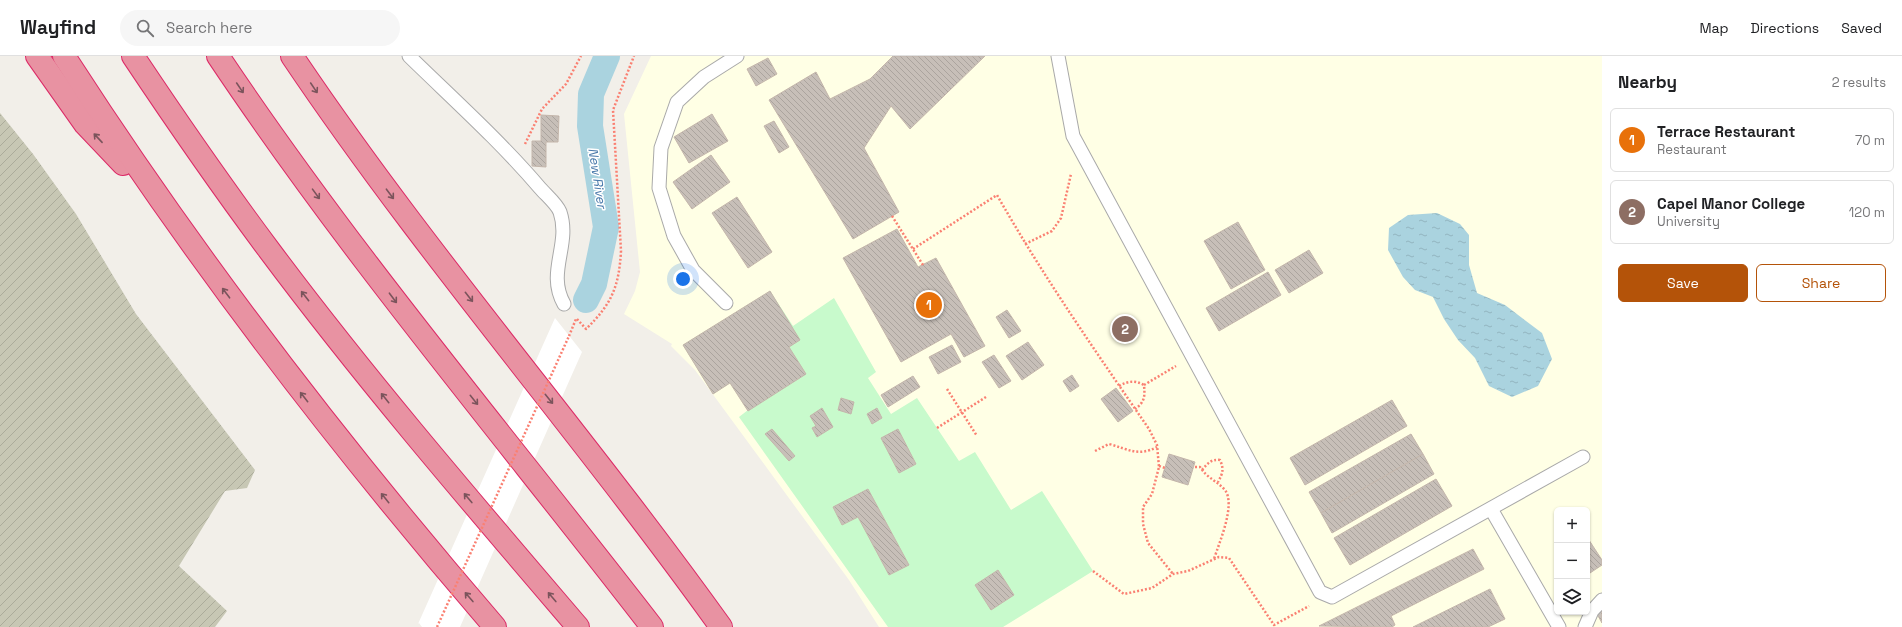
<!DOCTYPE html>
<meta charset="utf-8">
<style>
:root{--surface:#fff;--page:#f6f6f6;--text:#202124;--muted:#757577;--line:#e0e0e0;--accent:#b45309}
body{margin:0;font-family:"Space Grotesk",sans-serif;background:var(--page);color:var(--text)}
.controls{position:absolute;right:12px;bottom:12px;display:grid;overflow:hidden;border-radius:6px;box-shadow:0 1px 3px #0004}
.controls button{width:36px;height:36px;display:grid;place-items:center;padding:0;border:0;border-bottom:1px solid var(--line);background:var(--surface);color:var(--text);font:20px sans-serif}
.you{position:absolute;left:683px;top:223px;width:14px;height:14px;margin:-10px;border:3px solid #fff;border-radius:50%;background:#1a73e8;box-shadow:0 0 0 6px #1a73e833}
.badge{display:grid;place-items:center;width:26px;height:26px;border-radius:50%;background:var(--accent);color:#fff;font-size:13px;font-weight:700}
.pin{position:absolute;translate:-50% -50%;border:2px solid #fff;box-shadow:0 1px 4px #0006}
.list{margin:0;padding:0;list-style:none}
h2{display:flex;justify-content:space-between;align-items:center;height:52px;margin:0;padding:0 16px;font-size:17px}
h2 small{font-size:13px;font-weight:400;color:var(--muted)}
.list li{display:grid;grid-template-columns:26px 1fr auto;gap:12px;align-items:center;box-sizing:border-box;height:64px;margin:0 8px 8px;padding:0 8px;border:1px solid var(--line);border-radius:6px}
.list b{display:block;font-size:15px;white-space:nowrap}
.list p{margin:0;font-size:13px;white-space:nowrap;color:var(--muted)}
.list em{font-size:13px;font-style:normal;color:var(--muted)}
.actions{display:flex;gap:8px;padding:12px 16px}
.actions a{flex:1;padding:9px 0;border:1px solid var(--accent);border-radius:6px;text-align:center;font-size:14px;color:var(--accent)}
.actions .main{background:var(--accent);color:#fff}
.icon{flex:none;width:22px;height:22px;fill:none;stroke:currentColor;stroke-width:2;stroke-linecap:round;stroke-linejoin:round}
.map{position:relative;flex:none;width:1602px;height:571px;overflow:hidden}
header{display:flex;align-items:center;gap:24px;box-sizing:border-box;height:56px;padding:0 20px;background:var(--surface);border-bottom:1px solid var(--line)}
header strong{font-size:19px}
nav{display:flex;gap:22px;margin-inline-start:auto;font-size:14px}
.search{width:280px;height:36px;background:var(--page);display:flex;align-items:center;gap:10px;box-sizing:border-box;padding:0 14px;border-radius:22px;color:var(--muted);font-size:15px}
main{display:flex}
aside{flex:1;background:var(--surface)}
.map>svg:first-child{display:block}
.education{fill:#ffffe5;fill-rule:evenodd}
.construction{fill:url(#construction-furrows)}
.park{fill:#c8facc}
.water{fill:url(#water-ripples)}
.pier{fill:#fff}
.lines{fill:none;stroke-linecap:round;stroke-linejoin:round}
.canal{stroke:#aad3df;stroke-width:26}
.building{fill:url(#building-back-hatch);stroke:#c4b6ab}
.service-casing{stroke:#a9a9a9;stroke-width:15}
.motorway-casing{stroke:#dc2a67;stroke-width:24}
.path{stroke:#fa8072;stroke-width:2.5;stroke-dasharray:2 2;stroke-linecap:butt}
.service{stroke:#fff;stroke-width:13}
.motorway{stroke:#e892a2;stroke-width:22}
.path-bridge{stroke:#fa8072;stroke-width:2.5;stroke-dasharray:2 2;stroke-linecap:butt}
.oneway{stroke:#7b545c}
.labels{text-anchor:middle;stroke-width:3;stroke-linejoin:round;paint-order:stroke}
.water-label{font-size:13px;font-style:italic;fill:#4a7aab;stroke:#fff}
</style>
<header>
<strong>Wayfind</strong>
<div class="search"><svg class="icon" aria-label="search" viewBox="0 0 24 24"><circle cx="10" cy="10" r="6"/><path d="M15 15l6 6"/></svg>Search here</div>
<nav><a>Map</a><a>Directions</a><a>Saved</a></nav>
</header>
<main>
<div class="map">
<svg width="1602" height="571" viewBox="0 0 1602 571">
<defs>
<pattern id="construction-furrows" width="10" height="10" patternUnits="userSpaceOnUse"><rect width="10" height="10" fill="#c7c7b4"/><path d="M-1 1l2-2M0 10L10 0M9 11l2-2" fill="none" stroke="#abab9a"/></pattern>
<pattern id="water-ripples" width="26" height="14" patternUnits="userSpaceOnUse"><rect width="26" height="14" fill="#aad3df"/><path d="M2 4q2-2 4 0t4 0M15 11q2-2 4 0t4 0" fill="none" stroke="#92b5bf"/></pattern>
<pattern id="building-back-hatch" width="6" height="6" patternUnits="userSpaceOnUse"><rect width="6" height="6" fill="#c7bfb8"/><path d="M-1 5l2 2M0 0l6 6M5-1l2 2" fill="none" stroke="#aba49e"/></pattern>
</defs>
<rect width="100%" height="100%" fill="#f2efe9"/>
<path class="education" d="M651,0H1602V571H879L849,524L695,314L671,290L672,288L624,258L635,235L640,216L624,58ZM1557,454H1587V556H1557Z"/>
<path class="construction" d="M0,57L33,98L76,158L136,258L255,414L247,432L225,435L179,510L227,555L215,571H0Z"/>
<path class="park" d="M770,235L793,270L834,242L876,316L868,322L891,358L917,342L959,405L975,396L1011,454L1042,435L1093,515L1003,571H888L739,361L748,354L730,327L713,338L683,289Z"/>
<path class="water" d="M1437,157L1460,168L1469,179V209L1477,237L1505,249L1542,277L1552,303L1538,330L1512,341L1489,330L1475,302L1458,284L1444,263L1433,241L1415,234L1403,221L1388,194L1389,172L1408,159Z"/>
<path class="pier" d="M555,262L582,296L460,571H422L419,567L418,568Z"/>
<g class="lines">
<path class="canal" d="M586,244L594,228L606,171L590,70L591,38L607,0"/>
</g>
<g class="building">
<path d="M893,0H985L910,73L891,50L864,92L899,156L853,183L769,44L816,16L830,43L870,23Z"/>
<path d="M768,2L777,18L756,30L747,13Z"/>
<path d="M712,58L728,85L689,107L674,81Z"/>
<path d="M541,59L559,60L558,86H546V111L532,110V85H541Z"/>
<path d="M774,65L789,91L779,97L764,70Z"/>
<path d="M711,99L730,126L692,153L673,126Z"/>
<path d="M737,141L772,196L748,212L712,157Z"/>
<path d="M1238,166L1265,214L1231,233L1204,185Z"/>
<path d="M897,173L918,211L936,202L985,290L964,301L951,278L901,306L843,202Z"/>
<path d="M1309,194L1323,217L1289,237L1275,214Z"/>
<path d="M1268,216L1281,239L1219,275L1206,252Z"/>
<path d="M770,235L800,284L789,291L806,318L748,355L730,327L713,338L683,289Z"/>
<path d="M1007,254L1021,275L1009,282L996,261Z"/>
<path d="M1028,286L1044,309L1022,324L1006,300Z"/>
<path d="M952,289L961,306L938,318L929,301Z"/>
<path d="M994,299L1011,325L999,332L982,306Z"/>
<path d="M1072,319L1079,330L1070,336L1063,325Z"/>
<path d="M913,320L920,331L888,351L881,339Z"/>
<path d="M1116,332L1133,355L1118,366L1101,343Z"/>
<path d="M841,342L854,346L851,358L838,354Z"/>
<path d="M1392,344L1407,370L1305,429L1290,402Z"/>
<path d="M822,352L833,371L817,381L812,372L816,370L810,360Z"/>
<path d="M877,352L882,362L872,368L867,358Z"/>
<path d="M772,373L795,400L789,405L765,378Z"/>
<path d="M898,373L916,408L899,417L881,382Z"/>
<path d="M1411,378L1423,398L1321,457L1309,436Z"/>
<path d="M1169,398L1195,406L1188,429L1162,421Z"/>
<path d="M1423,398L1434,418L1332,477L1321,457Z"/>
<path d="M1436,423L1452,450L1350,509L1334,482Z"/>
<path d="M868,433L909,509L889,519L858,461L842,469L833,451Z"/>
<path d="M1587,481L1602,504V509L1587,519Z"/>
<path d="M1473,493L1484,513L1391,560L1395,569L1392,571L1319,570Z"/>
<path d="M998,514L1014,539L991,554L975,529Z"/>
<path d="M1490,533L1505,563L1488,571H1413Z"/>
<path d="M1602,555V567L1597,558Z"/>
</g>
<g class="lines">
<g class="service-casing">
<g id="service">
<path d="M409,0C453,43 500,85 540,132C546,139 557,148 560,156C571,189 546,216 564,248"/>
<path d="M1058,0L1073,80L1320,536L1332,541L1583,401"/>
<path d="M726,247L693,214L674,180L659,132L661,92L677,46L704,21L737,0"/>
<path d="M1491,453L1559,571"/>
<path d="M1585,571L1592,555L1602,544"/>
</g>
</g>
<g class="motorway-casing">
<g id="motorway">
<path d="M37,0L85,68L123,108"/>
<path d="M64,0C194,202 338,389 495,571"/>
<path d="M133,0C177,66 222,131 269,194C366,324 472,447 578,571"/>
<path d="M218,0C351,199 506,382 652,571"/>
<path d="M292,0C425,198 582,377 721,571"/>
</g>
</g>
<g class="path">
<path d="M525,88L542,53L566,28L581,0"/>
<path d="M892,160L923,209"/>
<path d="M1025,188L1052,175L1061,162L1071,118"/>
<path d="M913,193L997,139C1043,220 1096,296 1149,373L1157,389L1159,411L1152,438L1143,451V468L1148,487L1173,518"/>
<path d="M577,263L586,273C612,248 619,230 621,195L613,54L634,0"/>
<path d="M569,280L576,263"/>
<path d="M1144,329L1176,310"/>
<path d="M1119,330C1128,325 1135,324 1144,329C1145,340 1145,346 1135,353"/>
<path d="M947,333L977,380"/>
<path d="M937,372L986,341"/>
<path d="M1095,395L1109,388C1128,393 1138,401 1157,391"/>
<path d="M1159,410L1165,412"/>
<path d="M1195,411H1200C1207,422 1217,425 1225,434C1236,449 1219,487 1214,503"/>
<path d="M1202,414C1208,407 1211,403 1220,404C1224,413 1223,417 1218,426"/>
<path d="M1093,515L1124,538L1152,532L1173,518L1188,515L1219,501L1229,502L1274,569L1309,550"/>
</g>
<use href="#service" class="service"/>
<use href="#motorway" class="motorway"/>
<path class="path-bridge" d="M437,571L569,280"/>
</g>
<defs><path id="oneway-shaft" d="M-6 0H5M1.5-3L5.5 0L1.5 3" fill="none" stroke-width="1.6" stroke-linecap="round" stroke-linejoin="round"/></defs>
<g class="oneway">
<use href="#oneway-shaft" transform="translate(240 32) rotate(56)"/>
<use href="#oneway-shaft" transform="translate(314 32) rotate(56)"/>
<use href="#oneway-shaft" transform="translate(98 82) rotate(-133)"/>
<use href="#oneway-shaft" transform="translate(316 138) rotate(54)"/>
<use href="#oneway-shaft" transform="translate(390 138) rotate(53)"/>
<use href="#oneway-shaft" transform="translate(226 237) rotate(-127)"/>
<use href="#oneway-shaft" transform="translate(305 240) rotate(-128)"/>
<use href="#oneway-shaft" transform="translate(469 241) rotate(52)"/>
<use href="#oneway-shaft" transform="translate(393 242) rotate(53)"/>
<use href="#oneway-shaft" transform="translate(304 341) rotate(-128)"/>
<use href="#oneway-shaft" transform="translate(385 342) rotate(-129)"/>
<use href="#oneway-shaft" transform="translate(549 343) rotate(51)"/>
<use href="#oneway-shaft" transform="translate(474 344) rotate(51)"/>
<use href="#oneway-shaft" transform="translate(385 442) rotate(-129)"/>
<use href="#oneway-shaft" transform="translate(468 442) rotate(-130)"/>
<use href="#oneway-shaft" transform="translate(469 541) rotate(-131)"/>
<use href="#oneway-shaft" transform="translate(552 541) rotate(-130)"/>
</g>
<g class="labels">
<g class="water-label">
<text transform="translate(598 122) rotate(81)" y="5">New River</text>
</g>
</g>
</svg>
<div class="controls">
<button>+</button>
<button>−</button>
<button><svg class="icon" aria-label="layers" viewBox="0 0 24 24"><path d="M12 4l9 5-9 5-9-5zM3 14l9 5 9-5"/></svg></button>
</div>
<div class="you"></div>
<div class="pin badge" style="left:929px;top:249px;background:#e8710a">1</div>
<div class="pin badge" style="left:1125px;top:273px;background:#8d6e63">2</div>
</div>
<aside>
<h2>Nearby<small>2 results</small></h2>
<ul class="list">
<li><span class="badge" style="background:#e8710a">1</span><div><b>Terrace Restaurant</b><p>Restaurant</p></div><em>70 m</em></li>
<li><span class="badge" style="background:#8d6e63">2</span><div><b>Capel Manor College</b><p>University</p></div><em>120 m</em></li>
</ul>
<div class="actions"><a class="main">Save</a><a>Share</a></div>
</aside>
</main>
